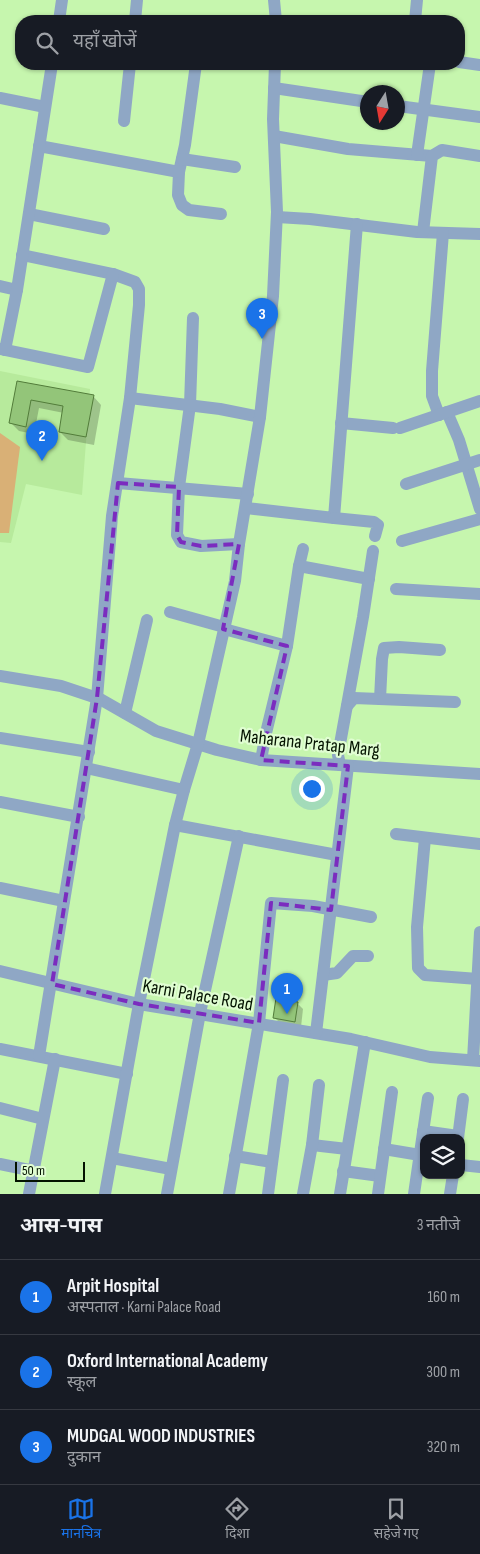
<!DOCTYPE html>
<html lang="hi">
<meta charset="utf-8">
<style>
:root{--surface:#171b24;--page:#242831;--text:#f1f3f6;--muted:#9ea1a6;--line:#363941;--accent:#1a73e8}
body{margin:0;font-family:"Sofia Sans Condensed","Noto Sans Devanagari",sans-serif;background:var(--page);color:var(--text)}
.controls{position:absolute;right:15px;bottom:15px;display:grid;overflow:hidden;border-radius:10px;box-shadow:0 1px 4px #0004}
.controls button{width:45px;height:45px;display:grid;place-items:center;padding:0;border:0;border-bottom:1px solid var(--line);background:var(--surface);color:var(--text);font:25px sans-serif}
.compass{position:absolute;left:360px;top:85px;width:45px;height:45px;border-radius:50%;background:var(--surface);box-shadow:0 1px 4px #0004;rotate:191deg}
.scale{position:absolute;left:15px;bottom:12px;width:70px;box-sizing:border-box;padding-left:5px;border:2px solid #041300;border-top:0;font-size:14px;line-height:18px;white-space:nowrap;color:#041300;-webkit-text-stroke:4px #e0fdd2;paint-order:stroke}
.you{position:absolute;left:311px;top:788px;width:18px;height:18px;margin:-12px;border:4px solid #fff;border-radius:50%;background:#1a73e8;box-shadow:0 0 0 8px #1a73e833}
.badge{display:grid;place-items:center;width:32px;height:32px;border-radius:50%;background:var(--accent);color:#fff;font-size:16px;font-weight:700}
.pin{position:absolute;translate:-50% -41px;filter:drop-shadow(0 1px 2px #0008)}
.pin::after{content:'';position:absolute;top:26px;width:18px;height:15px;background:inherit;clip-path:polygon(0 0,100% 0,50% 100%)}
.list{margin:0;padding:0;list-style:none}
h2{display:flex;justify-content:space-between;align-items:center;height:65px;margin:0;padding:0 20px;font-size:21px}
h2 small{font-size:16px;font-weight:400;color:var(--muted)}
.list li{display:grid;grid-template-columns:32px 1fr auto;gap:15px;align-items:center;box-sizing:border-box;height:75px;padding:0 20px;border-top:1px solid var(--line)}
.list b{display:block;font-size:19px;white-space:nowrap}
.list p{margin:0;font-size:16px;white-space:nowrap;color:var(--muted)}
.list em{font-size:16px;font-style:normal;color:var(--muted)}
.icon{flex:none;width:28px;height:28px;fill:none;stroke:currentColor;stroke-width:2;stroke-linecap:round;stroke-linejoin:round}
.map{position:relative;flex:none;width:480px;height:1194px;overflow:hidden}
.search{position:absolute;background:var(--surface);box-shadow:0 1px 4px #0004;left:15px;right:15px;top:15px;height:55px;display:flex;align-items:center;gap:12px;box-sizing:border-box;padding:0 18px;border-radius:20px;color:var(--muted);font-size:19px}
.sheet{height:290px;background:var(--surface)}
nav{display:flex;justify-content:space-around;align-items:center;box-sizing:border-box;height:70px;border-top:1px solid var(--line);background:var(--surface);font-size:14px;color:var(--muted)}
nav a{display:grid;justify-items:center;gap:2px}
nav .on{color:var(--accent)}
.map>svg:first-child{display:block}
.built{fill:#b7ea9c}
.green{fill:#d9b076}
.shadow{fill:#0003}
.building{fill:#93c579;stroke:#527c3a}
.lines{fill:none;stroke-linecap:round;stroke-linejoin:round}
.minor{stroke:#8fa7c5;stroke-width:12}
.marked{fill:none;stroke:#7b2cbf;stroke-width:4;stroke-dasharray:10 6;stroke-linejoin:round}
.labels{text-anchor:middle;stroke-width:4.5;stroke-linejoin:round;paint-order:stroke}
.street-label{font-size:19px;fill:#041300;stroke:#e0fdd2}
</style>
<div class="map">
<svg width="480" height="1194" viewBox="0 0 480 1194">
<rect width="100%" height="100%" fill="#c6f6ae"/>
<path class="built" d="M0,371L90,389L82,495L26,484L11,543L0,542Z"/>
<path class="green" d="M0,433L20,447L9,533H0Z"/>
<g class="shadow">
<path d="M18,382L93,396L101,405L94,445L68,440L60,432L64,413L39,408L34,434L19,431L11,423Z"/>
<path d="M297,1003L303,1009L301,1027L281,1024L275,1018Z"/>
</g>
<g class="building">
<path d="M17,381L94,395L86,437L59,432L63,406L31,400L26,427L9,423Z"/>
<path d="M276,998L298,1002L295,1022L273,1018Z"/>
</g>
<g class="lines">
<g class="minor">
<path d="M274,0L276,21"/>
<path d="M59,21L62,0"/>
<path d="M135,21L137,0"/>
<path d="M415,21L417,0"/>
<path d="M459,62L480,65"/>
<path d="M196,64L185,145L179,172L178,195L182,205L189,210L221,214"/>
<path d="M274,88L368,102"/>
<path d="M0,98L45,107"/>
<path d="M398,106L480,117"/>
<path d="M124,121L130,64"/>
<path d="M274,136L348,149L432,156"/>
<path d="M39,146L179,172"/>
<path d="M417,155L430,64"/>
<path d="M182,159L235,167"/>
<path d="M29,214L104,229"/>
<path d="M277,217L310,219L417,232L480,234"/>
<path d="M423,232L432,156L442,150L480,156"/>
<path d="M22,255L113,274L135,282L139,289V305L130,398"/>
<path d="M0,286L17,290"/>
<path d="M193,318L190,405L179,487L177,535L181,542L201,546L239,544"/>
<path d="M0,349L88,367L113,274"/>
<path d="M5,350L17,290L52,64"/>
<path d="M447,412L459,440L480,509"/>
<path d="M439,415L432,396V371L443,233"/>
<path d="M341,423L393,428"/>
<path d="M400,428L480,401"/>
<path d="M118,483L248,494"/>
<path d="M406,484L480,460"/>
<path d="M246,508L334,518L357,224"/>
<path d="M334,518L374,522L378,525L375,536"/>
<path d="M402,541L480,519"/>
<path d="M299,566L303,549"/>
<path d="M396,589L480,594"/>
<path d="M170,612L224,627"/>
<path d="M224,629L287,646"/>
<path d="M0,676L61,686L100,699L156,731L217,750L261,760L480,774"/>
<path d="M380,699L382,659L384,648L399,647L440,650"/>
<path d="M347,706L354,698L455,702"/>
<path d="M125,713L147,620"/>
<path d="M0,738L89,752"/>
<path d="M261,760L266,733L287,646L299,566L369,579"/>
<path d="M340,765L338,755L363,617L373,551"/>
<path d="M86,768L184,790"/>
<path d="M0,802L79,817"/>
<path d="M175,825L337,855"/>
<path d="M396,834L480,844"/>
<path d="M425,838L417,927L418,968L425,975L478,979"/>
<path d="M0,888L64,901"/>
<path d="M0,971L139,1004L351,1039L430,1057L480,1061"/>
<path d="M323,975L337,973L353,956H368"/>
<path d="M316,1033L348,766"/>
<path d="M0,1049L127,1074"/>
<path d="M39,1056L97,698L112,516L130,398L220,409L260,417"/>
<path d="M473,1060L480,932"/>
<path d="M0,1108L43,1119"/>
<path d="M423,1131L458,1136"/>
<path d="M458,1138L463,1099"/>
<path d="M312,1145L347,1149"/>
<path d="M384,1149L420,1155"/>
<path d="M235,1156L272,1162"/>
<path d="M112,1158L171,1169"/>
<path d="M0,1164L34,1171"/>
<path d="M461,1165L480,1167"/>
<path d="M343,1171L380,1176"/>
<path d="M29,1194L55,1059"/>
<path d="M105,1194L139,1004L175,825L184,790L198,744L235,581L239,544L260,417L273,296L277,212L273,119L275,64"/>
<path d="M167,1194L200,1013L239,836"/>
<path d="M229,1194L259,1023L271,903L313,906L371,917"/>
<path d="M268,1194L283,1080"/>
<path d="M303,1194L312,1145L319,1085"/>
<path d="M340,1194L365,1042"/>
<path d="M378,1194L392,1092"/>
<path d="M414,1194L428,1098"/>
<path d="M450,1194L453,1175"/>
</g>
</g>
<path class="marked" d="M118,483L179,487L177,535L181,542L201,546L239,544L223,629L287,646L261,760L348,766L331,910L271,903L259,1023L139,1004L52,984L97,698Z"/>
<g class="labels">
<g class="street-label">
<text transform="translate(310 742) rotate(6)" y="7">Maharana Pratap Marg</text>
<text transform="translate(198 994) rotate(10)" y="7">Karni Palace Road</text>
</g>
</g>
</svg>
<div class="controls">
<button><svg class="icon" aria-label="layers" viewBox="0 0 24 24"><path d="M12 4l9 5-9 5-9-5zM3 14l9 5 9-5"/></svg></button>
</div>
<svg class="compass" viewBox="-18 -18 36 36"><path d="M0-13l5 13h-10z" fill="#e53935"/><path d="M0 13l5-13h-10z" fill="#9ea1a6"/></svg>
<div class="scale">50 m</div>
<div class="you"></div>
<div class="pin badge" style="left:287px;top:1014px">1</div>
<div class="pin badge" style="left:42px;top:461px">2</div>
<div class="pin badge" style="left:262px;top:339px">3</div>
<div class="search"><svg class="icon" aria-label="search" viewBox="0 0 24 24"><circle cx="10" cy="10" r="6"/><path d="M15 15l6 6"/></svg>यहाँ खोजें</div>
</div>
<section class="sheet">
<h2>आस-पास<small>3 नतीजे</small></h2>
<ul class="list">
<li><span class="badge">1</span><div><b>Arpit Hospital</b><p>अस्पताल · Karni Palace Road</p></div><em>160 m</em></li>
<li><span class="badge">2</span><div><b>Oxford International Academy</b><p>स्कूल</p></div><em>300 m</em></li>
<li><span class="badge">3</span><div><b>MUDGAL WOOD INDUSTRIES</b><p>दुकान</p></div><em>320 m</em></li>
</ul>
</section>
<nav>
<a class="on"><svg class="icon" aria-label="map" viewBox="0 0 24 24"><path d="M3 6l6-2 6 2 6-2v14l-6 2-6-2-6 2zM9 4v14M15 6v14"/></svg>मानचित्र</a>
<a><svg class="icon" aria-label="directions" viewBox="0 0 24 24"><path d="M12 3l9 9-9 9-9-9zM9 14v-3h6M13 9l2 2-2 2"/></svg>दिशा</a>
<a><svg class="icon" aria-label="saved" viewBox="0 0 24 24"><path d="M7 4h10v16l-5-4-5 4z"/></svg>सहेजे गए</a>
</nav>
